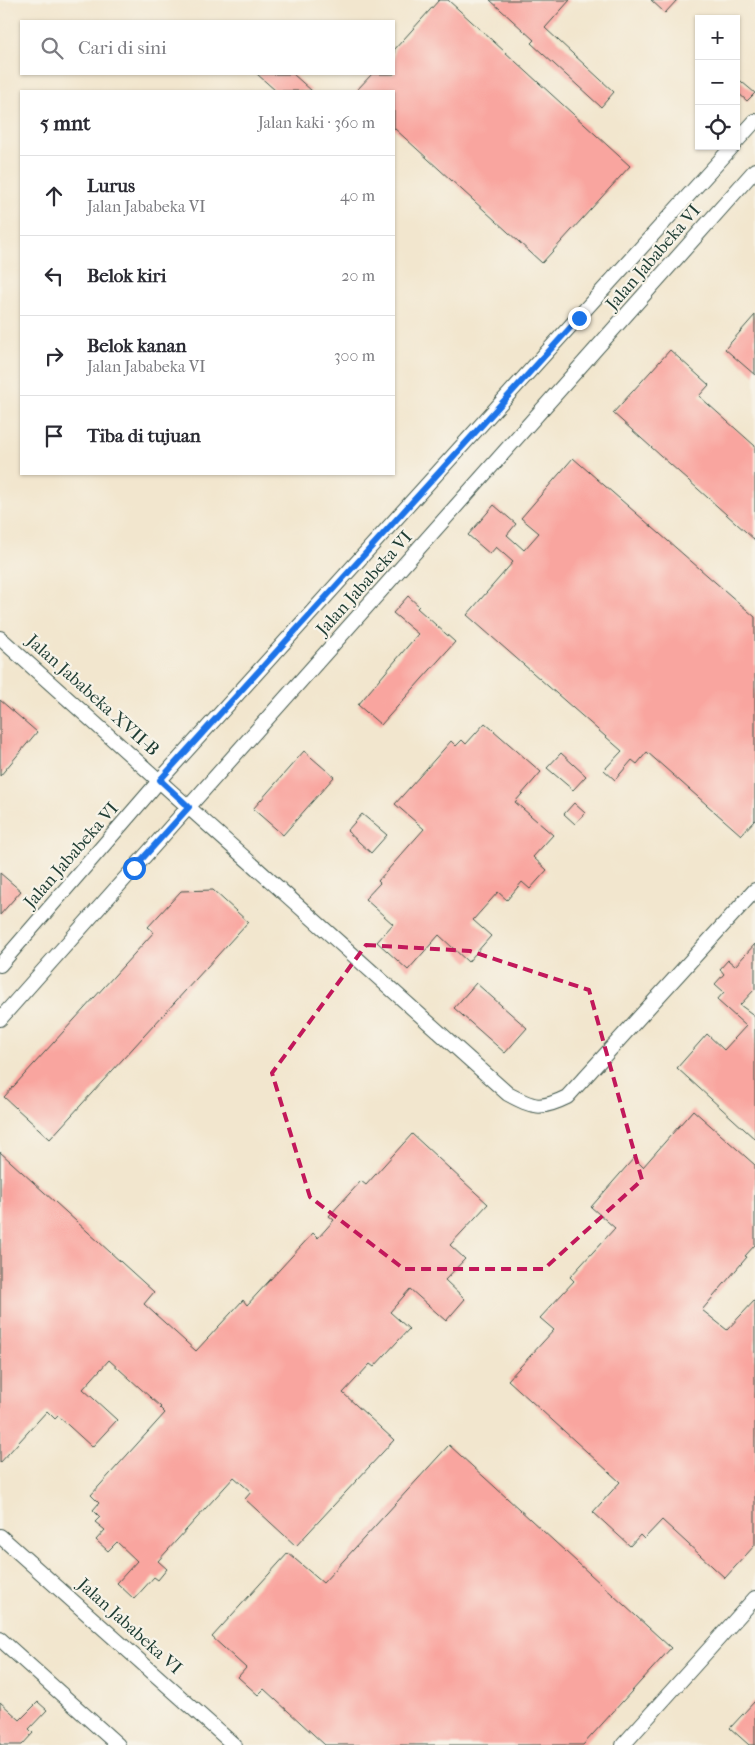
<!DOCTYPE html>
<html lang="id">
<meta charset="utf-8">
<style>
:root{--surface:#fff;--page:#f2f2f3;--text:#2b2b33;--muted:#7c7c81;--line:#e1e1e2}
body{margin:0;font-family:"IM FELL French Canon",serif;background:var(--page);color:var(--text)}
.controls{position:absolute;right:15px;top:15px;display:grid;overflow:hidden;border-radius:0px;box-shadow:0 1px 4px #0004}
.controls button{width:45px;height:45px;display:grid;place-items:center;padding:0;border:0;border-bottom:1px solid var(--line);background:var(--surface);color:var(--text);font:25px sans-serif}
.stop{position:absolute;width:15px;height:15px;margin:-11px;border:4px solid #1a73e8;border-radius:50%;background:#fff}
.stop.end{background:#1a73e8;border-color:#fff;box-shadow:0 1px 5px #0008}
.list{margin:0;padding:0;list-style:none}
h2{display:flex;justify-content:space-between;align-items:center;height:65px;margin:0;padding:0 20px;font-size:21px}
h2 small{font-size:16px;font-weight:400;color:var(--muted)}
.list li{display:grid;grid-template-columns:32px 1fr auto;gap:15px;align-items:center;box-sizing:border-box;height:80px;padding:0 20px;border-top:1px solid var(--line)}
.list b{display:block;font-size:19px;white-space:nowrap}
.list p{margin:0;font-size:16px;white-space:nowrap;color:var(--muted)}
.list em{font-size:16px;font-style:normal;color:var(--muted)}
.icon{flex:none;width:28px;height:28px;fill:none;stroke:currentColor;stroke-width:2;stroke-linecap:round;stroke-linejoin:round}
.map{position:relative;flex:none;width:755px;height:1745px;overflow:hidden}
.search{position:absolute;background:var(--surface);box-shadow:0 1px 4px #0004;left:20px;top:20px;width:375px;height:55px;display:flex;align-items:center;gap:12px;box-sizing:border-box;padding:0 18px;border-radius:0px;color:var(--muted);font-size:19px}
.panel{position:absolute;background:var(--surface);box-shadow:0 1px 4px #0004;left:20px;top:90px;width:375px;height:385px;border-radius:0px}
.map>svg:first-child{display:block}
.building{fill:#f9a59f}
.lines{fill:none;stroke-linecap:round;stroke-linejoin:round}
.minor-casing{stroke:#3f564b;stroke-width:16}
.minor{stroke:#fff;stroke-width:14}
.route{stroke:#1a73e8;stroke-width:6}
.marked{fill:none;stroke:#c2185b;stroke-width:4;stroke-dasharray:10 6;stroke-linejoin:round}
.labels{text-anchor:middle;stroke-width:4.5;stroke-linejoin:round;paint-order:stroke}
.street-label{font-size:18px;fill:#1f3d34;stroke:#f7f3e8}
</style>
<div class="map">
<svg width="755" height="1745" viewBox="0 0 755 1745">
<rect width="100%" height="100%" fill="#f7f3e8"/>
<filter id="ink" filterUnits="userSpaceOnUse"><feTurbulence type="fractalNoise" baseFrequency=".02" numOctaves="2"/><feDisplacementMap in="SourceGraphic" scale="10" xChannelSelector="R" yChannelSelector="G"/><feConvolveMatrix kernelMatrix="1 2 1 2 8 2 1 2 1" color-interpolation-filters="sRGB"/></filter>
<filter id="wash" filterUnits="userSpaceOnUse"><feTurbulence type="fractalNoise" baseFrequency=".0096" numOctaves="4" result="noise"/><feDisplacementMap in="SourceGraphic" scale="20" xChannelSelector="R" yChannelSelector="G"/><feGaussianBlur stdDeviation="1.12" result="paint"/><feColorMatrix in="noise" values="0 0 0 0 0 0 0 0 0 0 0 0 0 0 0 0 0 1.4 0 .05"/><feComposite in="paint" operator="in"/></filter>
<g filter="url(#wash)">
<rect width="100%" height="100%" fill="#f2e6ce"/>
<g id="blocks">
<g class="building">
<path d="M439,0H448L630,166L542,263L394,128V91H356L372,74H394V50Z"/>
<path d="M490,0H570L545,28L614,92L601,107L531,43L534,40Z"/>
<path d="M651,0H677L665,13Z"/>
<path d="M257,74H293L312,91H276Z"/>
<path d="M736,77L755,93L747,101L736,91Z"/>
<path d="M755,315V375L725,349Z"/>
<path d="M670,350L709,385L699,396L755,446V540L613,413Z"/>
<path d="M573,458L755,617V820L741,835L647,752L637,764L632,760L615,780L604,770L622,751L467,615L513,562L496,547L490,554L468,535L494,505L516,524L507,535L524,550L539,533L521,518Z"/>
<path d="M408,596L419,606L417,608L455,642L381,725L358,705L418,634L393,613Z"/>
<path d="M0,700L37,732L0,776Z"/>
<path d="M485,723L541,772L515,802L553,835L533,857L547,870L530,889L522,882L507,900L498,892L473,920L491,936L468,962L439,935L408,970L377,942L393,924L365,899L380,883L378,881L424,829L395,804L451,741L456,746L462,740L466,744Z"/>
<path d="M304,751L334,777L283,835L253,809Z"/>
<path d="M561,753L586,776L573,790L547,768Z"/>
<path d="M574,803L585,813L575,824L564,814Z"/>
<path d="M362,814L387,835L371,853L347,831Z"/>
<path d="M0,873L21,891L0,915Z"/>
<path d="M213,890L248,922L50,1139L4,1097L154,932L148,927L181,891Z"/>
<path d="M755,944V989L740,1005L755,1016V1139L677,1068L707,1034L724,1050L746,1026L717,1000L724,992L715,984L724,974L720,969L728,960L735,966Z"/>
<path d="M476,983L527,1028L505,1053L454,1008Z"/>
<path d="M693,1110L755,1165V1245L745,1256L747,1257L702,1310L727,1330L755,1300V1545L725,1578L662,1520L644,1539L640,1535L630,1546L593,1512L620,1482L508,1380L554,1330L540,1318L574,1281L570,1277L615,1228L591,1207L634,1158L643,1167Z"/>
<path d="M412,1134L488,1204L450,1245L465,1259L445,1280L465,1299L446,1321L410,1289L390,1312L409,1329L374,1367L370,1364L343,1393L394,1440L296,1546L245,1499L251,1492L234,1477L158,1561L167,1569L158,1580L154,1577L134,1599L117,1583L137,1561L117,1542L108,1551L96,1540L105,1530L95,1522L100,1517L93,1510L99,1503L91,1495L165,1413L160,1408L161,1407L109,1360L83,1389L117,1420L92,1447L58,1416L55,1419L47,1411L0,1463V1152L154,1292L144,1304L196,1351L243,1300L247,1305L313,1233L318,1238L334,1220L329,1216L361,1181L366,1185Z"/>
<path d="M449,1445L671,1648L583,1745H325L264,1689L258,1695L238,1677L246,1668L212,1637L288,1553L323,1583Z"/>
<path d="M755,1701V1745H749L730,1728Z"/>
<path d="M0,1702L20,1720L38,1702L47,1710L29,1729L33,1733L22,1745H0Z"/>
</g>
</g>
</g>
<g filter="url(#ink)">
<use href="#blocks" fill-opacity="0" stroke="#3f564b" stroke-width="1"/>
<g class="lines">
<g class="minor-casing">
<g id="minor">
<path d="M736,142L755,121"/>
<path d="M0,638L508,1094C534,1108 541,1110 567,1097L755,890"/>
<path d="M0,965L160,780L733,146"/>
<path d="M0,1019L755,170"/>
<path d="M0,1536L234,1745"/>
<path d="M0,1639L118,1745"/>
<path d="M623,1745L755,1598"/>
</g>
</g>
<use href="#minor" class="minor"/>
</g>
</g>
<g class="lines" filter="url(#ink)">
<path class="route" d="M134,868L189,807L160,780L579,318"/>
</g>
<path class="marked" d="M366,945L470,951L589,990L642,1180L544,1269H404L310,1197L272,1073Z"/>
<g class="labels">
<g class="street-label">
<text transform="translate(653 257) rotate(-49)" y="6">Jalan Jababeka VI</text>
<text transform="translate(364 583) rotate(-48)" y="6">Jalan Jababeka VI</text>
<text transform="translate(93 695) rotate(42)" y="6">Jalan Jababeka XVII-B</text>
<text transform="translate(71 855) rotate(-49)" y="6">Jalan Jababeka VI</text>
<text transform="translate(130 1626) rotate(42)" y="6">Jalan Jababeka VI</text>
</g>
</g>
</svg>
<div class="controls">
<button>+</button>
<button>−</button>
<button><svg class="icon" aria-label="locate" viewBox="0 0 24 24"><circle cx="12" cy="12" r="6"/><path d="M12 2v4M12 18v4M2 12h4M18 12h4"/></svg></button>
</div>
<div class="stop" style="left:134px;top:868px"></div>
<div class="stop end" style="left:579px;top:318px"></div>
<div class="search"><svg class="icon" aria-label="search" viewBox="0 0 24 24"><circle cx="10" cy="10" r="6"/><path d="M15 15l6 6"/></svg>Cari di sini</div>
<section class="panel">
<h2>5 mnt<small>Jalan kaki · 360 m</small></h2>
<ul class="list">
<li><svg class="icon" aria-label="ahead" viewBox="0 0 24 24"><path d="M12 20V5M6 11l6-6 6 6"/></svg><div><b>Lurus</b><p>Jalan Jababeka VI</p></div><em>40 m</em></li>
<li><svg class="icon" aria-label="left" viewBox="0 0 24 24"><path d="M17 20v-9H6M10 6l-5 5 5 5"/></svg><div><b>Belok kiri</b></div><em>20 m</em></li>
<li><svg class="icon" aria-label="right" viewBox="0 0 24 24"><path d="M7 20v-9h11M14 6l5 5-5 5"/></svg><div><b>Belok kanan</b><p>Jalan Jababeka VI</p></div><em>300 m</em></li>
<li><svg class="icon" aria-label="arrive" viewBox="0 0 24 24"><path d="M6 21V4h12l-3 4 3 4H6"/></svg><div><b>Tiba di tujuan</b></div></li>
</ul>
</section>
</div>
